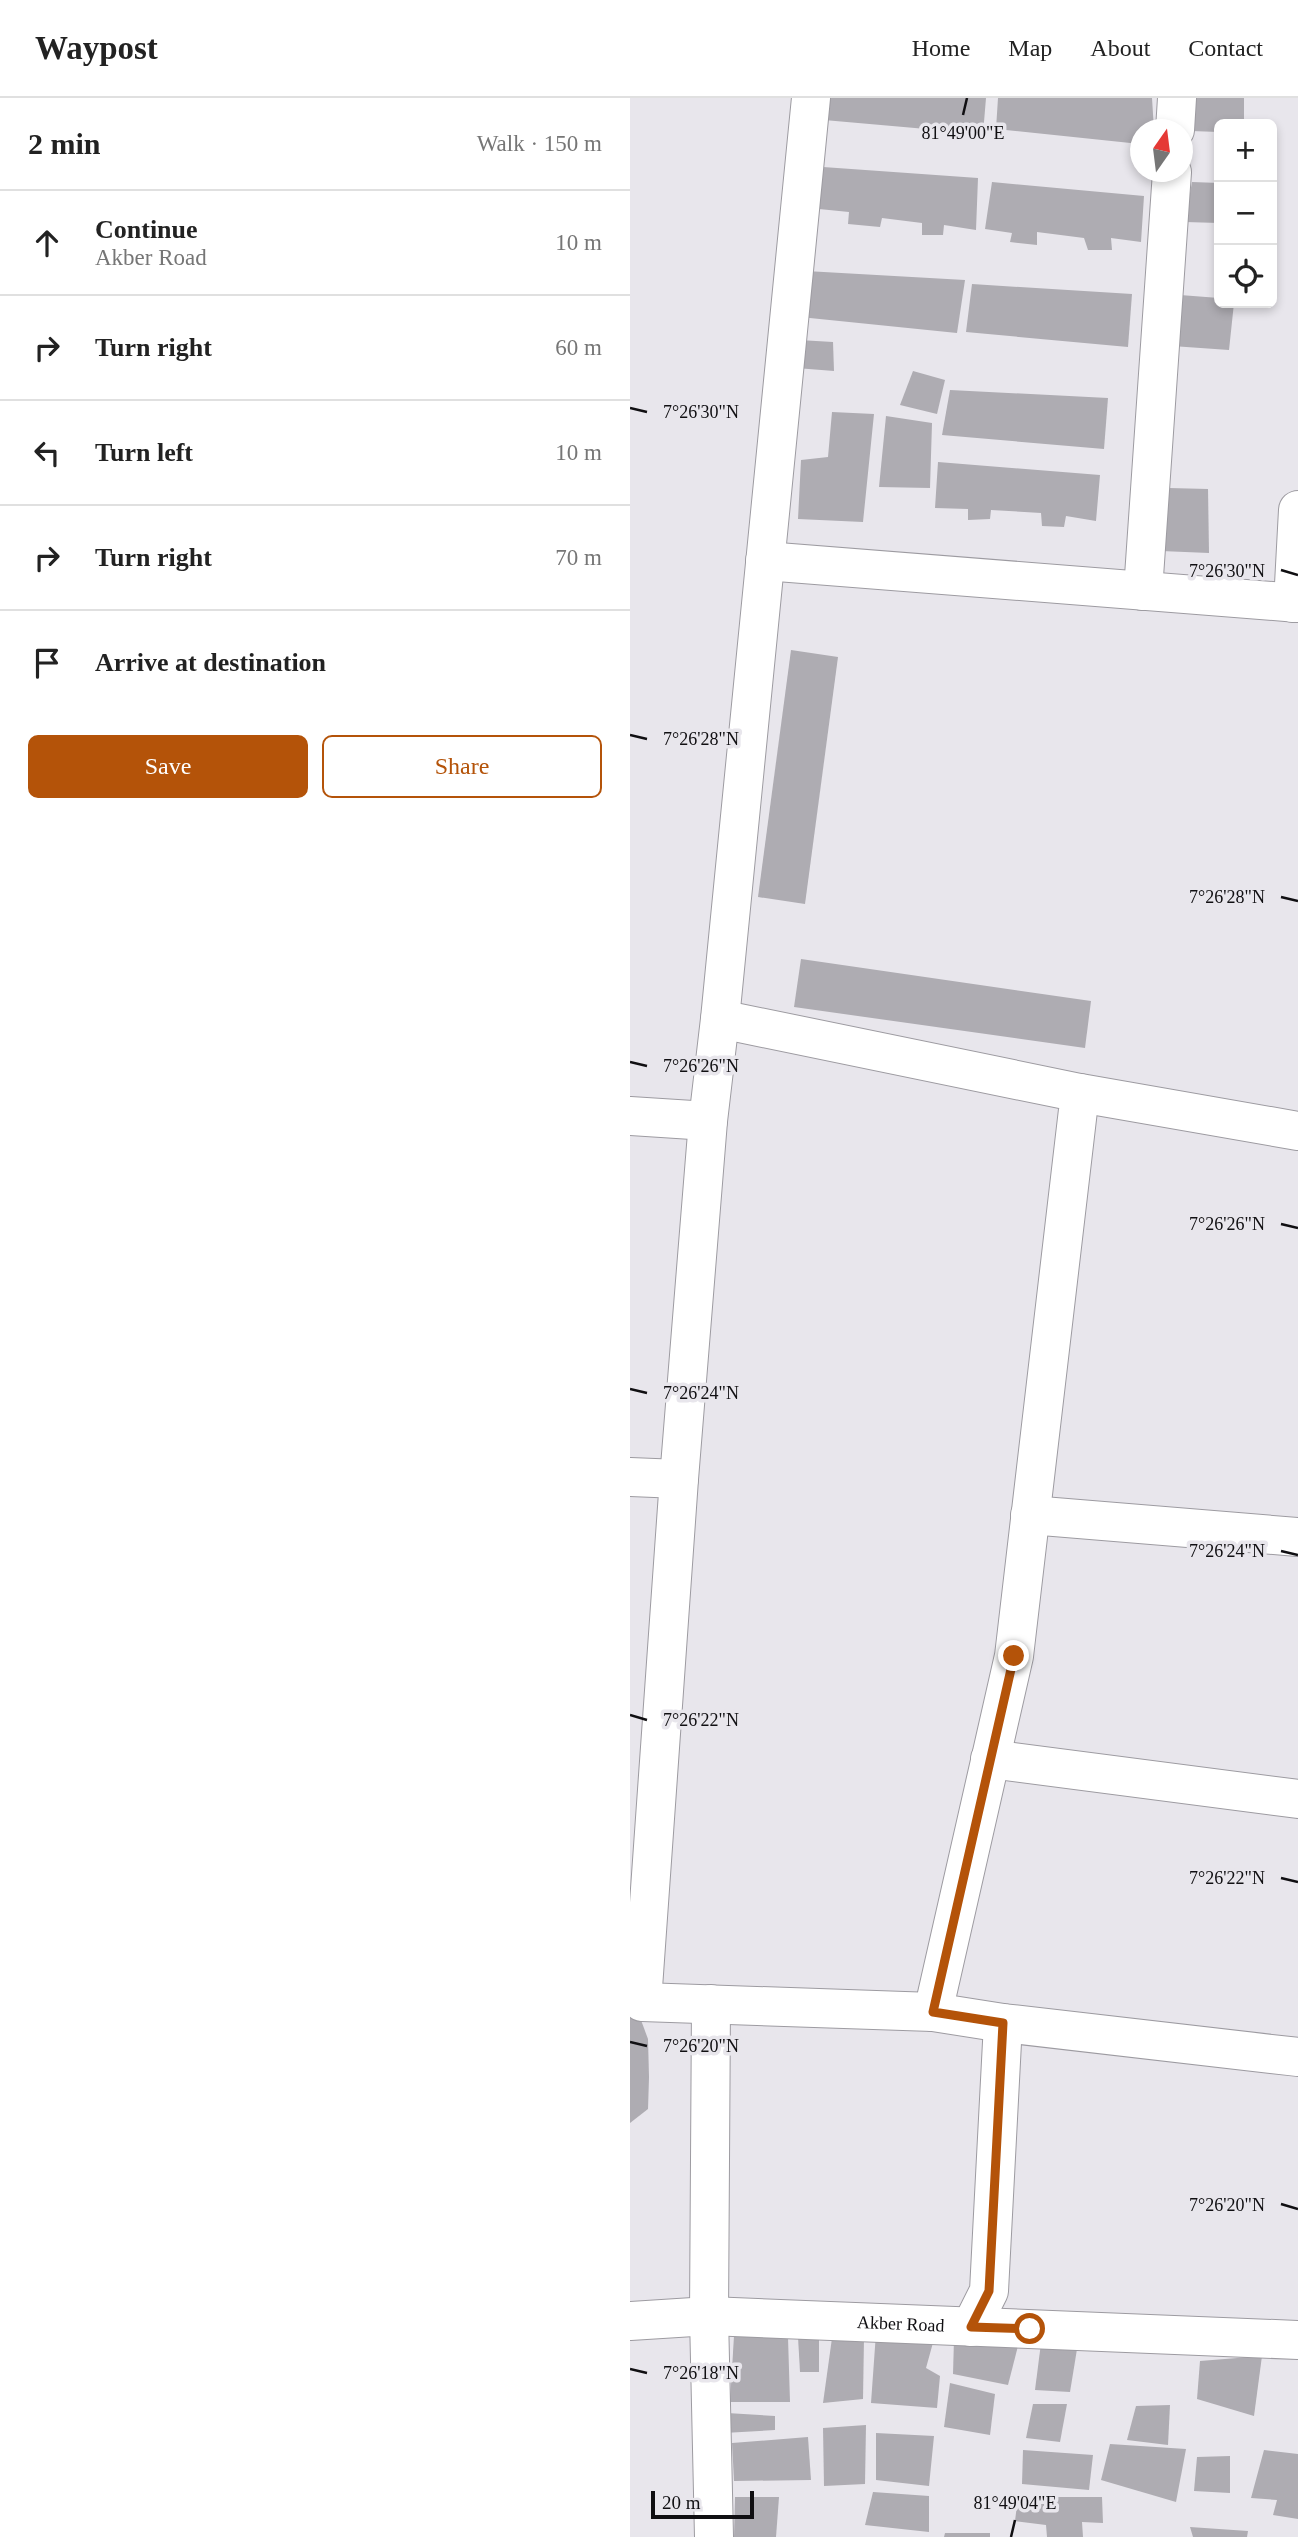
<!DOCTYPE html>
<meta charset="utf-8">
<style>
:root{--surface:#fff;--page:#f6f6f6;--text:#222;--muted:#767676;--line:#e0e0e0;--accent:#b45309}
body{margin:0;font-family:Georgia,serif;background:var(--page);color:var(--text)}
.controls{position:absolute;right:21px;top:21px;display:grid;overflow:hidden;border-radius:10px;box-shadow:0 4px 10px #0003}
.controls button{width:63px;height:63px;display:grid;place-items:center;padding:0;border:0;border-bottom:2px solid var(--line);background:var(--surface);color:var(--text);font:35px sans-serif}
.compass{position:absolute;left:500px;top:21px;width:63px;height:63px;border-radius:50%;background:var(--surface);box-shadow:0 4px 10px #0003;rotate:14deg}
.scale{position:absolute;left:21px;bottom:18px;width:103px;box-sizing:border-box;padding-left:7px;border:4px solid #100f12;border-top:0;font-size:19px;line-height:24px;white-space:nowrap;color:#100f12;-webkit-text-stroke:5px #e8e6ec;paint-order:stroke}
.stop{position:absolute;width:21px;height:21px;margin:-16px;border:5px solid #b45309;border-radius:50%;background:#fff}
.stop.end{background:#b45309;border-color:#fff;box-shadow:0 2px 7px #0008}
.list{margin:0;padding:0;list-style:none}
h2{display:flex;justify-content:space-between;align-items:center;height:91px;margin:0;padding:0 28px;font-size:30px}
h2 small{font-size:23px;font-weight:400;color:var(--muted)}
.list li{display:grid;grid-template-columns:46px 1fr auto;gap:21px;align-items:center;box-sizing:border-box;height:105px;padding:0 28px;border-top:2px solid var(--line)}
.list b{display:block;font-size:26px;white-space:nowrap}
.list p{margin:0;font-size:23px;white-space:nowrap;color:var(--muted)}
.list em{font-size:23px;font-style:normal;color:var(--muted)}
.actions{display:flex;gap:14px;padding:21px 28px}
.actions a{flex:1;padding:16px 0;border:2px solid var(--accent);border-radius:10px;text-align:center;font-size:24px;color:var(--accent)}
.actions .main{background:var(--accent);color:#fff}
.icon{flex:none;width:38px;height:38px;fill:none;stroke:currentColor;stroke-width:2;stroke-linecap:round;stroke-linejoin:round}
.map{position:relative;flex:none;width:668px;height:2439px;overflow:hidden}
header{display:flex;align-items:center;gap:42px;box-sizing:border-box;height:98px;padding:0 35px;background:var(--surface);border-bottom:2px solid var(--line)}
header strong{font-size:33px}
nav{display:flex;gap:38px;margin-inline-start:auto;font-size:24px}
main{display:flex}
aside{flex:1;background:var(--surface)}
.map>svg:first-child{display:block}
.building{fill:#aeacb2}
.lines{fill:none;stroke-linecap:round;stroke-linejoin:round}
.minor-casing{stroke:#9d9ba1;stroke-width:40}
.minor{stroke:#fff;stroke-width:38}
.route{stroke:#b45309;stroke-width:9}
.ticks{fill:none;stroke:#100f12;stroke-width:2.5}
.labels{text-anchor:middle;stroke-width:7;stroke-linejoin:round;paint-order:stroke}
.street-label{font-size:18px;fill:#100f12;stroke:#e8e6ec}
.ticks-label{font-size:18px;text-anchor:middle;fill:#100f12;stroke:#e8e6ec;stroke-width:7;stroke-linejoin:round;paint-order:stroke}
</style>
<header>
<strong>Waypost</strong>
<nav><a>Home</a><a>Map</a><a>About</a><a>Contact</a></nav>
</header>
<main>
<aside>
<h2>2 min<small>Walk · 150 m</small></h2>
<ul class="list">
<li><svg class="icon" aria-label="ahead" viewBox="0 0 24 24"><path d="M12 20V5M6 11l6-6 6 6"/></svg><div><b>Continue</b><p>Akber Road</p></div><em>10 m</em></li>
<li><svg class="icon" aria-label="right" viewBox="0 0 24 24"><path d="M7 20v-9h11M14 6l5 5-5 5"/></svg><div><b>Turn right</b></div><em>60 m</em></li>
<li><svg class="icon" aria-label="left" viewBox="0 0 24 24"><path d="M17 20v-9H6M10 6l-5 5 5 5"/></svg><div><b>Turn left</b></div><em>10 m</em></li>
<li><svg class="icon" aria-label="right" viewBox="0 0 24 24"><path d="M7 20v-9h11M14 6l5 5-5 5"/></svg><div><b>Turn right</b></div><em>70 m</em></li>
<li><svg class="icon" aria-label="arrive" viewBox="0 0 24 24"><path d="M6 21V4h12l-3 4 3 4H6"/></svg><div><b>Arrive at destination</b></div></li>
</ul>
<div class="actions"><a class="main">Save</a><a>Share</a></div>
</aside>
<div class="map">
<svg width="668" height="2439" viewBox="0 0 668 2439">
<rect width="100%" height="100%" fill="#e8e6ec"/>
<g class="building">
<path d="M197,0H356L353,36L194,22Z"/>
<path d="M368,0H522L524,32H510V46L366,31Z"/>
<path d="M563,0H614V26H589V34L561,33Z"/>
<path d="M193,69L348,80L346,132L314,127L313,137H292V125L252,120L250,129L218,126L219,114L189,111Z"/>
<path d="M362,84L514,98L511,144L481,140L482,152H458L454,140L407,134V147L380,144L382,135L355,131Z"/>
<path d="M562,84L589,85V125L555,124Z"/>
<path d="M176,173L335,182L327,235L170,219Z"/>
<path d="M342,186L502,196L498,249L336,234Z"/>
<path d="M550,197L589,200V205H604L599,252L542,248Z"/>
<path d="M169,242L203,244L204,273L166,270Z"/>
<path d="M283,273L315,282L307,316L270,307Z"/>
<path d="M320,292L478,300L474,351L312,337Z"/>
<path d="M202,314L244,316L233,424L168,421L171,362L198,359Z"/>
<path d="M256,318L302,325L300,390L249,389Z"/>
<path d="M308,364L470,377L466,423L436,418L434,429L412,428L411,415L361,412L360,421L338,422V411L305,410Z"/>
<path d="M539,390L578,391L579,455L531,453Z"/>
<path d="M161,552L208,559L175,806L128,799Z"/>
<path d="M171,861L461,903L455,950L164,909Z"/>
<path d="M0,1914H8L18,1941L19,1979L18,2011L0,2025Z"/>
<path d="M246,2235L304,2241L296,2270L310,2278L307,2310L241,2305Z"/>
<path d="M104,2238L158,2240L160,2304H100Z"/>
<path d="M189,2238V2274H170L168,2239Z"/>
<path d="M202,2240H234L233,2301L193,2305Z"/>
<path d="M324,2241L389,2244L378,2287L323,2276Z"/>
<path d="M411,2245H448L440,2294L405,2292Z"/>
<path d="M632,2258L624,2318L567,2301L570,2263Z"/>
<path d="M320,2285L365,2296L360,2337L314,2329Z"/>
<path d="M403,2306H437L430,2344L396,2340Z"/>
<path d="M540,2307L538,2347L497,2342L506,2308Z"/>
<path d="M97,2315L145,2318V2332L94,2335Z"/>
<path d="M236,2327L235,2386L194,2388L193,2330Z"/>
<path d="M246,2335L304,2338L299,2388L246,2382Z"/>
<path d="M178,2339L181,2382L104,2383L102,2345Z"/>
<path d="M480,2346L556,2351L546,2404L471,2382Z"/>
<path d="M393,2352L463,2357L459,2392L392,2386Z"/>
<path d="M634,2352L668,2356V2421L643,2417L647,2402L621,2400Z"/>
<path d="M600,2358V2395L564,2393L567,2359Z"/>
<path d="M243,2394L299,2398V2434L235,2427Z"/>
<path d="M105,2399H149L146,2439H104Z"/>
<path d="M388,2399H472L473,2425L452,2424L453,2439H417L416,2427L385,2423Z"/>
<path d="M560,2429L618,2433L617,2439H563Z"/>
<path d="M315,2435H360V2439H314Z"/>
</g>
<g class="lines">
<g class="minor-casing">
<g id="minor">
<path d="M545,32L547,0"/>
<path d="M135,463L668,505"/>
<path d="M513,493L542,74"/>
<path d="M663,505L668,412"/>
<path d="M90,921L181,0"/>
<path d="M450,995L668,1033"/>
<path d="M0,1018L78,1023"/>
<path d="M0,1379L49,1381L12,1904L303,1914L373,1925L668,1959"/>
<path d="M49,1381L78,1023L90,921L450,995L384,1558L303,1914"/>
<path d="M400,1417L668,1439"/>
<path d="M360,1661L668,1701"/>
<path d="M81,1906L79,2218L84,2439"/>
<path id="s1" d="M0,2223L79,2218L668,2242"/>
<path d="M341,2229L359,2193L373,1925"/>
</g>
</g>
<use href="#minor" class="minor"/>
</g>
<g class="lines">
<path class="route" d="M384,1558L303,1914L373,1925L359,2193L341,2229L400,2231"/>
</g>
<path class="ticks" d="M333,17L337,0M0,310L17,314M651,472L668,477M0,637L17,641M651,799L668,803M0,964L17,968M651,1126L668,1130M0,1291L17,1295M651,1453L668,1457M0,1617L17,1622M651,1780L668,1784M0,1944L17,1948M651,2106L668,2111M0,2271L17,2275M381,2439L385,2422"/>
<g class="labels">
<g class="street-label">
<text dy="6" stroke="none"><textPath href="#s1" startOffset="271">Akber Road</textPath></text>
</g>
</g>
<g class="ticks-label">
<text x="333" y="41">81°49'00"E</text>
<text x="71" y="320">7°26'30"N</text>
<text x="597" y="479">7°26'30"N</text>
<text x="71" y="647">7°26'28"N</text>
<text x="597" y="805">7°26'28"N</text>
<text x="71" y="974">7°26'26"N</text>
<text x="597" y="1132">7°26'26"N</text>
<text x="71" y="1301">7°26'24"N</text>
<text x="597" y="1459">7°26'24"N</text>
<text x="71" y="1628">7°26'22"N</text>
<text x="597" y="1786">7°26'22"N</text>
<text x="71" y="1954">7°26'20"N</text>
<text x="597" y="2113">7°26'20"N</text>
<text x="71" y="2281">7°26'18"N</text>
<text x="385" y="2411">81°49'04"E</text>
</g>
</svg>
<div class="controls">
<button>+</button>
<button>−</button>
<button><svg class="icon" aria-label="locate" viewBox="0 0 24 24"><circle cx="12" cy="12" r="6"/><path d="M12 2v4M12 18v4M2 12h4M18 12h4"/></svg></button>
</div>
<svg class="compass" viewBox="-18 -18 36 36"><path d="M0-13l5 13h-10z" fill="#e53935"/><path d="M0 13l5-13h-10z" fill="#767676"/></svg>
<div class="scale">20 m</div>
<div class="stop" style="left:400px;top:2231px"></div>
<div class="stop end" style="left:384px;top:1558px"></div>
</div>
</main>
